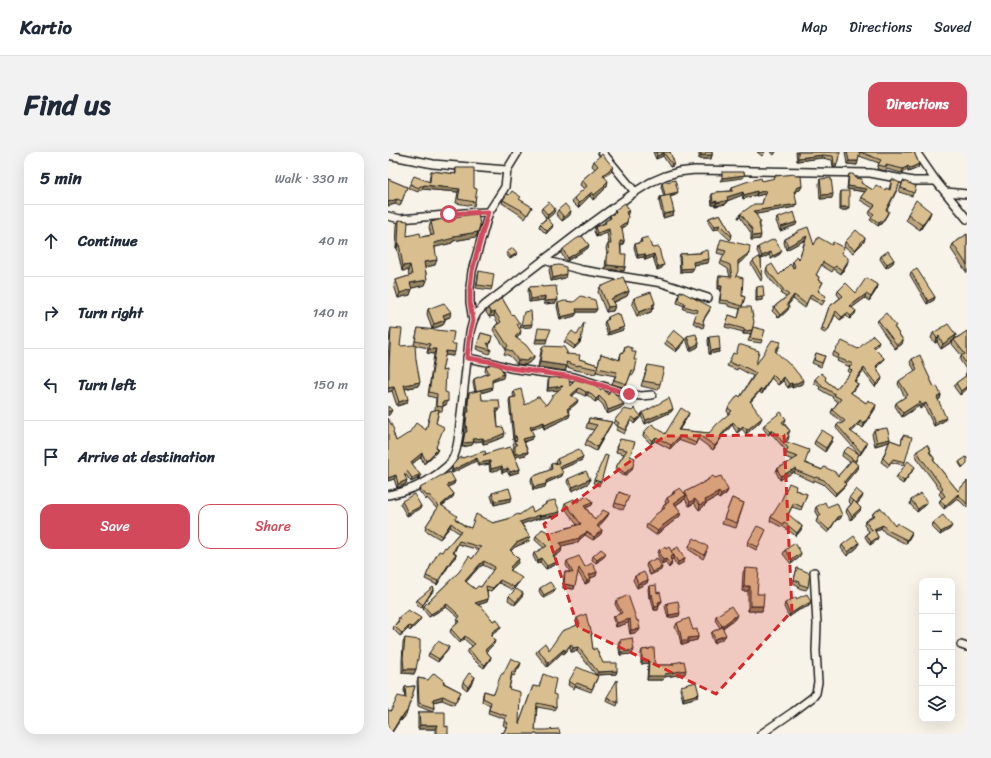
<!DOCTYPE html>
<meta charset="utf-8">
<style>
:root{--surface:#fff;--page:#f2f2f3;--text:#1f2937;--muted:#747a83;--line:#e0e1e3;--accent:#d1495b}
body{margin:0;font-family:Sriracha,sans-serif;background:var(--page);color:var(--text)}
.controls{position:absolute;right:12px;bottom:12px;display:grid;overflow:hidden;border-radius:8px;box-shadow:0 4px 16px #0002}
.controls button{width:36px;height:36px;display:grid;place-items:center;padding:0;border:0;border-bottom:1px solid var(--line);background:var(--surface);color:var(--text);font:20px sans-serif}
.stop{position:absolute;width:12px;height:12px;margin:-9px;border:3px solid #d1495b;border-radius:50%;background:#fff}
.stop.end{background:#d1495b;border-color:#fff;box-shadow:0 1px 4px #0008}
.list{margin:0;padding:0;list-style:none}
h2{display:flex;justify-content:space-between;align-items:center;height:52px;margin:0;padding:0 16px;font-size:17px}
h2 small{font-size:13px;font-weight:400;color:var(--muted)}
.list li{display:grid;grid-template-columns:26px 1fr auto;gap:12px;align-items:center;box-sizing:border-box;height:72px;padding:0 16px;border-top:1px solid var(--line)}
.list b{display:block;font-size:15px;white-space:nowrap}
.list em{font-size:13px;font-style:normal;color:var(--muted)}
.actions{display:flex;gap:8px;padding:12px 16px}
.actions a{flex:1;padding:9px 0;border:1px solid var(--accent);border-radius:12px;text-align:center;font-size:14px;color:var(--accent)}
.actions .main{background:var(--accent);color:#fff}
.icon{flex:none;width:22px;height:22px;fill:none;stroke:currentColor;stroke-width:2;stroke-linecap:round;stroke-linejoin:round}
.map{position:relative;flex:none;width:579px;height:582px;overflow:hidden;border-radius:12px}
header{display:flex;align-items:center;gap:24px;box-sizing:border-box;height:56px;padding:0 20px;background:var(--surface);border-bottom:1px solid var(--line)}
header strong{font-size:19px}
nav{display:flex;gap:22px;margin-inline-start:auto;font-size:14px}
.intro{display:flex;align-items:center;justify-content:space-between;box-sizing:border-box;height:96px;padding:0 24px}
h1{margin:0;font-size:28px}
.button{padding:10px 18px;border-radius:12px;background:var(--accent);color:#fff;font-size:14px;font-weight:700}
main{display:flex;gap:24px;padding:0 24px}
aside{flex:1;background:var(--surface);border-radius:12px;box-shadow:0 4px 16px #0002}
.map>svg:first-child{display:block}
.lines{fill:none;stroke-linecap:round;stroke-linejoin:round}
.minor-casing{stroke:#1c1c1c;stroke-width:10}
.minor{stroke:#f7f3e8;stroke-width:7}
.wall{fill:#bba47b;stroke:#1c1c1c;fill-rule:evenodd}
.shaded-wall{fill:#988664;stroke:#1c1c1c}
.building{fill:#d9bf8f;stroke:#1c1c1c;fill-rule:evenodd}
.route{stroke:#d1495b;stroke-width:5}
.marked{fill:#d62828;fill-opacity:0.2;stroke:#d62828;stroke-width:3;stroke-dasharray:8 5;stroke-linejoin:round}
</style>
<header>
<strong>Kartio</strong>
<nav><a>Map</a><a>Directions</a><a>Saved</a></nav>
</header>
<div class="intro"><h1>Find us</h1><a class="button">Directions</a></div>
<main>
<aside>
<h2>5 min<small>Walk · 330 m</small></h2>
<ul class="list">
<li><svg class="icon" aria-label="ahead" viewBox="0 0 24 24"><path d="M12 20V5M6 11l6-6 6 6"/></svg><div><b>Continue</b></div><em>40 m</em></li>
<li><svg class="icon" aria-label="right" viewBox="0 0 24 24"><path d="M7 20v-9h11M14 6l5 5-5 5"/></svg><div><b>Turn right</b></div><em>140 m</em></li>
<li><svg class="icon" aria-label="left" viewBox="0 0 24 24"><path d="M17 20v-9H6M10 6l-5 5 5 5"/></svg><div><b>Turn left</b></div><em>150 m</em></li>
<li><svg class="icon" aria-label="arrive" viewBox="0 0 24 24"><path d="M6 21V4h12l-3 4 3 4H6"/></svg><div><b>Arrive at destination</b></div></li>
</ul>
<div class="actions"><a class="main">Save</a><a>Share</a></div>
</aside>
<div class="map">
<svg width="579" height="582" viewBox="0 0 579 582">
<rect width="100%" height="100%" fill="#f7f3e8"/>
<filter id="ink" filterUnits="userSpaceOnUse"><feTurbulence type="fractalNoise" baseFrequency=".025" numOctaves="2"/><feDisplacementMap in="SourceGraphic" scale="8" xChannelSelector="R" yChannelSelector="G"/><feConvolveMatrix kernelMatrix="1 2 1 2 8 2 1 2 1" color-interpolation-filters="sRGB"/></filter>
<g filter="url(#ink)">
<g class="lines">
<g class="minor-casing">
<g id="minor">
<path d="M214,0L247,40"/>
<path d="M528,0L548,29L579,67"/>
<path d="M0,3L45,12L119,18"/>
<path d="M558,40L579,42"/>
<path d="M0,64L12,67L47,64L76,61L101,60"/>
<path d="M155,108L194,118L274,131L320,146"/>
<path d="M85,169L82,150V135L84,119L101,60L117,35L119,18L130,0"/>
<path d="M79,206L105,211L122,216L186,225L241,242L253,244L264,243"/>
<path d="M0,343C19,340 35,333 51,321C55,317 61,314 64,308C69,300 70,290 71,281L82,180L85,169L89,161L97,153L196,77L247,40L263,30L277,24L290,20L307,18L482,21L525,29H548"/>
<path d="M573,493L579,495"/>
<path d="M373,582L405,560L425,545L428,541L430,530L428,499L429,472L426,420"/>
</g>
</g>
<use href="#minor" class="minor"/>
</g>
<g class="wall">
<path d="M265,0H282L285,14L282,15L275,4L268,7Z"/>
<path d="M311,0H324V3L323,7H311Z"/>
<path d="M369,0H377L374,4Z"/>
<path d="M382,0H388L386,3Z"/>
<path d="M408,0H452L448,15H445L444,8L434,6L409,9Z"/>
<path d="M457,0H526L531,12L530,16L520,20L519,18L514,21L498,17V19L489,17L491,11L471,4L469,13L459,12Z"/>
<path d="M206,9L223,20L216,25L219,34L217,35L216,38L205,48L202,44L190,56L184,50L186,46L196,37L192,33L194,28L207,17L204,14Z"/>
<path d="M68,16L86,36L87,50L86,54L68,51L70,40L34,37V38H31L30,40L20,36L22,32L41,30L42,23L43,19L67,22Z"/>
<path d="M461,22L473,31L485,38H497L501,37L504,27L511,34L499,58V63L494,71L490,74L482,68L484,65L481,63L482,59L485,56L472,48L473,45L477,40L459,37L460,26Z"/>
<path d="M387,24H407L414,34L412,38L408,39L407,43V55L368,62L372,73V87L363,88V81L352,65L350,66L352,62L374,52L377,42L368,44V43L355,47L354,43L339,49L338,52L327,54V53H324L323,45L324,42L328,41V40L343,39L344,35L386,27Z"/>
<path d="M0,27L19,35L12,54L7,52L0,54Z"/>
<path d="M432,27L444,46L432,47L431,31Z"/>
<path d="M515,29L528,34L524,44L511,40Z"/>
<path d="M274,31L288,43L282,45L286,60L285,63L275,66L271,49L272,45L276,44L273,35Z"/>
<path d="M453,39L459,58H452V43Z"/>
<path d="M115,48H132L144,55L142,59L137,67L131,62L114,51Z"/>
<path d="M154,56L166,61L159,66L164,76L158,82L151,75L152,72L158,66L153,59Z"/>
<path d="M170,58L182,63L174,69L168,62Z"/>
<path d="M227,58L240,62L239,63V70L238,74L234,76L236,89L235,93H233V102L237,115L236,119L217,117L218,105L219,102L218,96L220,92H221L219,81L208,85L206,79L207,75L216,71L217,69L221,67L222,63L225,62Z"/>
<path d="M543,60L541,65L532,78L518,68L520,62Z"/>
<path d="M332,62L344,83L343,87L342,88L330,77L325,78L320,70L321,66Z"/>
<path d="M62,66L90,80L88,85L65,89L64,91L47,95V113L37,115L39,128L37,133L23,136L24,137L22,143L10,146L6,133L8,128L21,124L20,118L14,119L9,96H8L9,73L11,68L19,84L33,85L43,83L41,75L43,70Z"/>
<path d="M389,66L408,73L392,79L388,69Z"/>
<path d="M409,79L426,93L455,100L453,102L459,112L453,122L446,117L444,120L433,113L428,123L431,125L430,128L435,130L430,140L437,148L434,153L421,146L417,156L405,147L400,153V158L391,166L384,159L386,155L398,145L393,142L394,140L384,129H383L378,121V119L379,115L391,123L405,115L404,113L405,109L411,107L417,88L398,98L396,90L397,87L408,81Z"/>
<path d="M579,82V121L563,97L565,92Z"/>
<path d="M253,87L264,96L274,116L269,118L265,105L257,108L256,105L249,106L246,95L247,92L252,90Z"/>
<path d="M457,90H476L465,101L456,94Z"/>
<path d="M332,91L361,101L360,104L350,112L348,124L354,144L357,145L354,155L364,176L374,188L373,191L360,189L363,182H355V180L337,175L341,163L350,166L352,157L340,154V152L331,151L333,137H330V128L331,124L342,125L340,117L332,112L336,103L329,101Z"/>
<path d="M370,95L392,102L383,107L381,103L373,107L374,125L373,129L363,112L365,109L373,107L369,99Z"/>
<path d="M200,96L179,109H178L173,101L175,97Z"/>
<path d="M313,99L320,111L306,113L304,119L292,120L291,106L292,102L312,101Z"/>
<path d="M119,100L129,101L128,103L122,107L118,102Z"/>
<path d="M493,104L506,108L505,111L498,116L492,107Z"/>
<path d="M163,114L177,126L163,129L161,118Z"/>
<path d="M91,119L104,135L103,138L88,136L90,123Z"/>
<path d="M523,120L547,145L546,148L539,152L522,123Z"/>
<path d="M490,133L489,137L481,149L477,146L463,156L468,159L467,162L462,167L458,164L452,168L447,163L440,179L437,181L433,179L441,155L452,146L449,142L450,139L468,141Z"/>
<path d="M141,135H154L170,148L168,151L156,152V148L141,150L140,139Z"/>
<path d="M212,135L241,139L239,144L225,151L227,154L225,159L218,160L210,140Z"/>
<path d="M369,135L374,148L368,149V138Z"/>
<path d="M292,139L322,158L315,169L316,173L315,176L305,171L309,161L295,157L296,154L289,151Z"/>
<path d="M114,146L130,175L132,183L129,186L146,204L145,208L137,213L129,212L122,204L116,202L118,197L105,178L107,174L110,171L106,164L101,165L98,160L100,156Z"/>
<path d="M246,146L265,157H264L263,160L249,165L244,151Z"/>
<path d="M170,151L209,157L207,160H188L187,164L172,168L169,154Z"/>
<path d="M40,157L62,165L57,167V168L55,173L44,177L39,162Z"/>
<path d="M220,165L236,175L235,178L220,183L216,172L217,169L219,168Z"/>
<path d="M490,168L507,176L515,188L514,192L507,197L489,171Z"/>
<path d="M3,176L12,194L28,208L30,234L17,237L19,251L9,254L4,239L0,240V206L2,180Z"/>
<path d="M30,176L64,192L65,204L57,203L54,219L58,253L55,254L54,259H51L48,271V301L36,312L33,305L24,312L33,324L31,328H30L29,327L23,330L18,323L17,324L18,332L9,336L6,327L0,329V266L8,289L38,278L43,259L47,258L48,246L40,244L46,202L39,201L40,196L26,193Z"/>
<path d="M579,180V237L572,243L566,235L568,231L578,224L577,223L579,219L572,208L573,204H574L564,192L565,189L553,197L549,190L547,191L543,186L545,181L568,183L566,187Z"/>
<path d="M93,181L104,184L101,195L103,198L101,202L88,197Z"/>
<path d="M299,184L311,191L310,195L302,199L298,187Z"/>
<path d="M321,185L332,197L331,200L321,202L320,188Z"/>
<path d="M178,187L192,191L186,197L176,190Z"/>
<path d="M297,187L296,191L288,200L277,192L278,188Z"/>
<path d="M490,193L486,196L496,206L495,209L489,215L493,229L487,235L475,219L467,230L470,232L468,236L463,241L487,257L475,276L471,273L463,280L478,294L472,303L471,302L467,311L469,317L457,331L456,335L447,344L435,332L426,328V330L406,321L407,319L392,328L388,320L389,317L405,308L397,305L399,300L383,281L380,283L375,276L376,273L398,267L397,270L396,271L402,279L400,283V288L398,290L417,311L450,324L462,310L454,304L455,300L470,301L448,276L449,273L453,272L455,271L443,261L444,258L450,250L444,246L445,245L431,237L432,235L426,231L427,227L437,228L448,237L462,221L460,219L462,215L449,209L450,207L444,204L446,200L470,197Z"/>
<path d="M155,194L179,200V202L191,207L210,213L213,202L231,208L233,201L235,200L237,194L244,200L247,219L245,223L243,222L237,236L224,232L227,224L208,220L209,218L207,222L188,218L179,215L177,219L150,215L153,199Z"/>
<path d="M392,194L388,200L414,232L404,236L403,234L400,236L395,229L390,233L383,226L374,242L371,240L362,250L372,270L358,282L354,277L349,281L344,273L334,284L332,288L325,298L310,287L307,294L290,288L282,297L267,289L263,292L255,284L256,280L277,282L300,264L291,278L321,281L341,262L339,259L340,256L352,245L365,224L350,216L349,218L339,214L341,210L368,213Z"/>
<path d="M428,201L437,204L433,215L424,211Z"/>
<path d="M524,207L537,217L546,235L553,243L552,247L550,248L556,269L546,274L536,254L532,257L531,254L514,265L507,254L508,251L517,245L510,232L511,229L527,219L522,210Z"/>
<path d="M260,213L272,232L270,238L253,234Z"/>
<path d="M98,215L115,226L104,230L103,238L93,241L94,248L112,257L110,260H109L110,276L116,285L100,291L95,292L94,289L86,290L84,293L74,295L76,283L77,280V274L78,264L79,260V255L80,244L81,241L87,240L85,231L86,227L99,222L97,219Z"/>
<path d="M161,226L182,234L212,238L220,243L235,255L219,262L215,253L210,248L207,250L199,243L197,244L189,240L184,244L189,251L180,258L182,262L181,265L156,277L155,274L143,278L146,284L144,287L136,290L140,300L138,303L127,305L132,317L131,320L121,323L119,319L114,321L113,317L102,320L101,312L90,314L88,309L64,321L63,317L64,314L74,306L98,302L126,303L125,297L126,294L125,292L127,289L126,288H125L121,249L122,246L126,245L125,243L126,239L137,253H158L171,238L159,239L160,229Z"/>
<path d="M285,257L283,260L257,272L253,264L254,261Z"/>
<path d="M245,259L251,267L246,272L243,268L236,282L228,278L230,274L226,272L229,265Z"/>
<path d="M201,266L224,270L222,274L208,299L197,293L199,288L206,278L198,276Z"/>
<path d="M486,278L501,290L487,294L484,282Z"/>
<path d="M515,283L517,310L515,313L503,310L500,315L493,310L502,288L513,292Z"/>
<path d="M232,287L242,304L244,318L236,324L227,318L228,315L236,302L228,300Z"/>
<path d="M427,289H444L437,300L426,292Z"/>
<path d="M529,299H543L542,301L546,306V309L570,339L579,329V356L569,346L556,357L551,351L552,348L554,346L551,342L553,339L532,311L527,302Z"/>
<path d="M220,304L211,334L205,331L206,328Z"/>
<path d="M195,305L194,308L173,317L174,324L158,331L157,335L145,338L143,328L144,325L162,318V316L163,312H168L167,310L169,307Z"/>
<path d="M579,306L574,316L571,311V310Z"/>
<path d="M525,318L515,332L508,327L509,324Z"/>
<path d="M327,326L340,338L338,342L331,347L329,345L317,352L316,354L311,358L306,351L301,354L297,347L288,353L292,364L273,379L268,383L258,376L259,372L274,358L275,354L278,352L277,350L279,346L284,343L285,340L297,341V340L319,329L320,327Z"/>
<path d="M180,327L201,331L184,339L179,330Z"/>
<path d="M67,329L66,332L60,335L66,342L65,345L54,354L68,367L77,374L83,376L105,371L120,367L131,363L145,360L157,353L158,350L171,363L151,367V366L134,372L142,385L141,389L127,395L123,399L130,411L123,417V419L132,429L125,438L111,431L103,439L99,438L100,447L99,450L90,453L105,469L113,474L112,477L105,482L104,485L106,492L98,499L103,505L102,508L96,516L88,510L79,501L81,497L84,494L76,487L72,491L62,480L63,477L69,472L68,471L71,466L58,455L41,465L35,457L36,454L71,420L84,407L91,398L70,392L66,401L68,402L67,406L63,410L49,433L37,427L43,413L54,400L58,396L71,381L62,375L52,387L37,378L38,374L49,357L39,346L38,348L31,339L32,336ZM95,413L105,418L93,435L87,437L78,430L91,415Z"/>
<path d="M407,338L419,342L413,358L404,355L400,363L414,374L413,378L408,384L394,374V375L382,369L383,365Z"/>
<path d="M231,340L241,344L235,358L226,354Z"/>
<path d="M104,341L122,349L106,353L103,344Z"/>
<path d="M344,346L356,351L348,376L334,372Z"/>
<path d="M461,346H474L469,352L472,359L463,368L458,360L459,357L463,352L460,349Z"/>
<path d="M523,348L539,350L538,353L529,360L522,352Z"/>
<path d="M14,349L33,354L32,357L19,364L12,352Z"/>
<path d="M189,350H205L204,353L198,356L207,368L221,361L219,365L210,375L214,378L213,382L205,388L197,383L191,388L190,390L173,394V400L166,405L167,413L158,417L152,410L149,412L145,404L146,401L156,396L147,388L148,384L162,381L189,373L176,355L177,351Z"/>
<path d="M428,355L454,363L452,367L448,368L440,381L428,370L429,367L431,365L427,358Z"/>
<path d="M485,361L507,374L524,380L523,383L518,392L497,381L493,376L487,380L490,385L488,389L482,393L477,385L478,382L481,380L476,373L477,369L484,365V364Z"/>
<path d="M545,371L562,377L552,383L544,375Z"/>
<path d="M376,382L368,398L359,393L360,390Z"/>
<path d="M454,393L470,395L459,404L453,396Z"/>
<path d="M301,394L319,399L315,407L300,397Z"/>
<path d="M278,397L297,407L296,410L289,414L285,407H283V414L281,416L277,410L274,412L270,404V401L271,398Z"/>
<path d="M397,398L412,405L403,412L395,402Z"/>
<path d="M205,404H217L208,411L204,408Z"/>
<path d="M179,409L197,415L209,420L208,424L202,426L201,430L197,432L190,420L186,437L175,436L176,423L177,420H182L178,413Z"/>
<path d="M259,411L273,418L262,423L258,414Z"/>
<path d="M357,416L375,454L374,459H360V439H354L355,421Z"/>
<path d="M409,416L420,435L418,438L410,436L411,434L405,431Z"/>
<path d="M247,424L260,428L259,431L249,436L245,428Z"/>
<path d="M261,434L269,441L274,449L272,452L271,453L270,458H266L263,446H261L260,437Z"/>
<path d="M46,436L45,439L33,456L28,451L29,448Z"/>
<path d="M152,436L167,437L165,441L155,446L151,439Z"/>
<path d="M135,441L134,445L127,453L120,448L121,444Z"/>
<path d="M408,447L423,450L421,454L411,458L401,465L396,455L397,451Z"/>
<path d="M228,449L252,477L250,480L242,482L240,471L228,475L225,467L226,464L232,462L227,452Z"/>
<path d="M279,451L291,464L280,466L277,454Z"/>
<path d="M328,464L347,467L335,476L336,486L326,491L323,483L324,480L332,476L327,468Z"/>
<path d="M11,465L31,470L22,479L20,477L12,484L5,477L6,474L10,469Z"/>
<path d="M189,466L201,475L204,482L203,485L205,498L215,511L229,519L228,522L209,523V527L203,540L187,534L186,537L180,533L181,529L208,523L189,499L183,500L182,496L176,502L174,501L159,515L148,501L150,497L161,498L189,473L188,469Z"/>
<path d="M289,471L305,478L310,485L309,488L300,490L299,492H293L291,483L287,475Z"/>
<path d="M17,486L28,517L26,522L14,521V510L15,491Z"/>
<path d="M232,488L244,502L232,503L230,491Z"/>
<path d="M262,496L267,513H284L285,511L297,522L276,525L275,528H259L260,511L253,512V501L254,498L262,497Z"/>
<path d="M60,498L50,510L40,504L41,501Z"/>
<path d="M132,514L128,520L126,524L124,523L121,537L131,572L145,534L165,542L168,555L166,558L149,555L147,578L172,582H112L113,581L116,580L118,575L115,573L117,567L100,561L102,553L94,550L95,542L96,539L106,542L115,522Z"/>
<path d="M87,525L86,528L79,538L74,534L75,530Z"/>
<path d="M30,526L40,528L56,529V531L73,540L66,553L54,548L45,550L46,556L44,560L57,575L60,582H47V577H30V564L31,560H44L30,554L29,529Z"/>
<path d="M27,534L18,563L13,569L12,568L3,582H0V558L3,559L17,546L16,538L17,535Z"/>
<path d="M293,534L310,545L295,549L292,537Z"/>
<path d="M219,545L230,551L229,554L218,549Z"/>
</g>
<g class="shaded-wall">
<path d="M276,1L275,4L268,7L269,4Z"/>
<path d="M313,3H324L323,7H311Z"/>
<path d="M435,3L434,6L409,9L410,6Z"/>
<path d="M461,9H470L469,13L459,12Z"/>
<path d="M286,10L285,14L282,15L284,12Z"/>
<path d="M446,12H449L448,15H445Z"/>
<path d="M531,12L530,16L520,20L522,16Z"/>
<path d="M520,14L519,18L514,21L515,17Z"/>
<path d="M225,15L223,20L213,27L215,23Z"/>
<path d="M357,23L355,26L332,29L334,26Z"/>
<path d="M220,29L219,34L217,35L216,38L205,48L206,43Z"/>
<path d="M36,33L72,37L70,40L34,37Z"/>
<path d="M414,34L412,38L408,39L407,42L404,43L406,39L408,36Z"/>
<path d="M460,34L479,37L478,40L459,37Z"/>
<path d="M378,38L377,42L368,44L369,41Z"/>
<path d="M369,39L368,43L355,47L356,43Z"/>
<path d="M204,40L202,44L190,56L191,51Z"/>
<path d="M290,40L288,43L276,46L277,43Z"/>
<path d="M355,40L354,43L339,49L338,52L327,54L329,51L339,45Z"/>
<path d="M445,42L444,46L432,47L434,43Z"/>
<path d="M9,47L7,52L0,54V50Z"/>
<path d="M329,49L327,53H324L325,50Z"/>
<path d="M409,52L407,55L364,63L366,59Z"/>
<path d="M453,55H461L459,58H452Z"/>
<path d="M167,57L166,61L159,67L160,63Z"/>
<path d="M241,58L240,62L236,64L238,60Z"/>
<path d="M183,59L182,63L174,69L176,65Z"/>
<path d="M501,59L499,63L494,71L490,74L491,71Z"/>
<path d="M286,60L285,63L275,66L276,62Z"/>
<path d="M543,60L541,65L532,78L534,73Z"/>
<path d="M352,62H353L352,65L350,66Z"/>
<path d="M239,70L238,74L231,77L232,74Z"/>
<path d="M409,70L408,73L392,79L393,75Z"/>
<path d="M165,73L164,76L158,82L159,79Z"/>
<path d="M332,73L330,77L325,78L327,74Z"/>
<path d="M221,77L219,81L208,85L209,81Z"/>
<path d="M90,80L88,85L65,89L64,91L44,96L46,91L66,84Z"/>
<path d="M373,83L372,87L363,88L365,84Z"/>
<path d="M419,84L417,88L398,98L400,94Z"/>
<path d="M477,86L476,90L465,101L467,98Z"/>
<path d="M232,89H236L235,93H231Z"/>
<path d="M10,91H11L9,96H8Z"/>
<path d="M201,93L200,96L179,109L180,106Z"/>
<path d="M394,99L392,102L383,107L385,104Z"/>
<path d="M383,100L381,103L373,107L374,104Z"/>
<path d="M129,101L128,103L122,107L123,105Z"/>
<path d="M361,101L360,104L349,113L350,109Z"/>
<path d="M257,102L256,105L249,106L250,103Z"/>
<path d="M266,102L265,105L257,108L258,105Z"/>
<path d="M321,107L320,111L304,113L305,110Z"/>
<path d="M49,108L47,113L34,116L36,110Z"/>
<path d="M506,108L505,111L498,116L499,112Z"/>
<path d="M460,109L459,112L453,122L454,118Z"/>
<path d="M22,113L20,118L14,119L15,114Z"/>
<path d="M219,113L237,115L236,119L217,117Z"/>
<path d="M276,113L274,116L269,118L270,115Z"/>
<path d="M306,116L304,119L292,120L293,117Z"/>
<path d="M178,122L177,126L163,129L165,126Z"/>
<path d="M39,128L37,133L20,137L22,131Z"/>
<path d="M490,133L489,137L481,149L483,145Z"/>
<path d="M331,134H334L333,137H330Z"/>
<path d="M24,137L22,143L10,146L12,141Z"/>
<path d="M241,139L239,144L221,152L223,147Z"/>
<path d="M478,142L477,146L461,158L462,154Z"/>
<path d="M406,143L405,147L397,156L399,152Z"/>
<path d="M157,144L156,148L141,150L143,147Z"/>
<path d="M369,145H376L374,148L368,149Z"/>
<path d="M547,145L546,148L539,152L540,149Z"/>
<path d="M170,148L168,151L156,152L157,149Z"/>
<path d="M267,151L265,157H264L263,160L249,165L251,160L264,153Z"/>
<path d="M227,154L225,159L218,160L220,155Z"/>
<path d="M401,155L400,158L391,166L392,163Z"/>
<path d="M188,157H209L207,160H186Z"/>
<path d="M468,159L467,162L462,167L463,164Z"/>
<path d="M63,160L62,165L53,168L55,163Z"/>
<path d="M107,160L106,164L101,165L103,161Z"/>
<path d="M189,161L187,164L172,168L173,165Z"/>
<path d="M459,161L458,164L452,168L454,165Z"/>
<path d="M57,168L55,173L44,177L46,172Z"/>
<path d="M144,172L143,175L132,176L133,173Z"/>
<path d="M236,175L235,178L220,183L221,180Z"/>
<path d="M364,178L363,182H355L356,179Z"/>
<path d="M133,179L132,183L125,189L127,185Z"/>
<path d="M568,183L566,188L553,197L555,192Z"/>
<path d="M551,184L549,190L547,191L549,186Z"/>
<path d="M148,187H159L158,191H147Z"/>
<path d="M297,187L296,191L288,200L289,197Z"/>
<path d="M193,188L192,191L186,197L187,194Z"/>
<path d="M515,188L514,192L507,197L509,193Z"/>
<path d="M491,189L490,193L484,198L485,195Z"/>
<path d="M311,191L310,195L302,199L303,196Z"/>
<path d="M41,197H48L46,202L39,201Z"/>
<path d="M332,197L331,200L321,202L323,199Z"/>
<path d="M58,199L67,200L65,204L56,203Z"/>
<path d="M146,204L145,208L137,213L129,212L130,208Z"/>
<path d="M496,206L495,209L487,217L488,214Z"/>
<path d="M152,210L179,214L177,219L150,215Z"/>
<path d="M476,216L475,219L465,232L466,229Z"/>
<path d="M116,222L115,226L103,230L104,227Z"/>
<path d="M385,223L383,226L374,242L375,238Z"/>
<path d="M396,225L395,229L390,233L392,230Z"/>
<path d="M494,226L493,229L487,235L488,232Z"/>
<path d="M415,228L414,232L404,236L405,233Z"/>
<path d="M32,230L30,234L14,237L16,233Z"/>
<path d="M404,231L403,234L400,236L401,232Z"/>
<path d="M470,232L468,236L460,243L462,240Z"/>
<path d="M175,234L174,238L159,239L160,236Z"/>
<path d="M579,234V237L572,243L573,239Z"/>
<path d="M6,235L4,239L0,240V236Z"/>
<path d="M104,235L103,238L87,242L88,239Z"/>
<path d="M191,236L189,240L182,246L183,243Z"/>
<path d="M373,237L371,240L360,253L362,249Z"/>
<path d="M198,240H201L199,243L197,244Z"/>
<path d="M553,243L552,247L547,249L549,245Z"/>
<path d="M211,244L210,248L207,250L208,247Z"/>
<path d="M20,247L19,251L9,254L11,250Z"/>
<path d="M190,248L189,251L178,260L179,257Z"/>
<path d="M60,249L58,253L54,254L55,250Z"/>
<path d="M532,250L531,254L514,265L515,261Z"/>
<path d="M538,251L536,254L532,257L534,253Z"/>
<path d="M236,252L235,255L219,262L220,258Z"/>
<path d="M488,253L487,257L475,276L476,272Z"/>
<path d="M108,257H112L110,260L107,261Z"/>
<path d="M285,257L283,260L257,272L258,268Z"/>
<path d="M4,258L2,262L0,264V260Z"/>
<path d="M301,261L300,264L289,281L290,278Z"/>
<path d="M182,262L181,265L156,277L157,273Z"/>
<path d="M253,264L251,267L246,272L248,268Z"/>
<path d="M374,266L372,270L358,282L359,278Z"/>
<path d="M558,266L556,269L546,274L547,270Z"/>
<path d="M472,269L471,273L461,282L462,279Z"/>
<path d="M156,270L155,274L141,278L142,275Z"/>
<path d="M224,270L222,274L208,299L209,295Z"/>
<path d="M345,270L344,273L334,284L332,288L325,298L333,283Z"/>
<path d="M355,274L354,277L349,281L351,277Z"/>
<path d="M384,278L383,281L380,283L382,280Z"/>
<path d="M117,281L116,285L100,291L95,292L96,288Z"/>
<path d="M126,284H128L126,288H125Z"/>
<path d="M146,284L144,287L134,290L135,287Z"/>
<path d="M292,284L290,288L282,297L283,293Z"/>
<path d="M401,284L400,288L396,292V289Z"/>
<path d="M268,285L267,289L263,292L264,289Z"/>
<path d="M445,285L444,289L437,300L438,296Z"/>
<path d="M95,286L94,289L86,290L84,293L74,295L75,291L85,287Z"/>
<path d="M502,287L501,290L487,294L489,290Z"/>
<path d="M479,291L478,294L472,303L473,300Z"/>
<path d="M50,297L48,301L36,312L38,309Z"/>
<path d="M140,300L138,303L126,305L127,302Z"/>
<path d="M34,301L33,305L21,314L23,310Z"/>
<path d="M195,305L194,308L171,318L172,315Z"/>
<path d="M89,306L88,309L64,321L65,318Z"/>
<path d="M102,309L101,312L90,314L91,311Z"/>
<path d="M470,313L469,317L455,334L456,330Z"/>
<path d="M114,314L113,317L102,320L103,317Z"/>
<path d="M245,314L244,318L236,324L237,321Z"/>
<path d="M527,315L525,318L515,332L516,329Z"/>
<path d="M120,316L119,319L114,321L115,318Z"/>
<path d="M408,316L407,319L392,328L393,324Z"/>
<path d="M132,317L131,320L121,323L122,320Z"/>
<path d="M175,321L174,324L156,332L158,329Z"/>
<path d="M8,323L6,327L0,329V326Z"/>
<path d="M31,323L29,327L23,330L24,326Z"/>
<path d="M33,324L31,328H30L31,325Z"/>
<path d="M202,327L201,331L184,339L185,335Z"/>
<path d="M19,328L18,332L9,336L10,332Z"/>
<path d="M67,329L66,332L57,336L59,333Z"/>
<path d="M158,332L157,335L145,338L146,335Z"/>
<path d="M458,332L456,335L447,344L448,341Z"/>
<path d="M340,338L338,342L331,347L333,343Z"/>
<path d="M331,340L329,345L317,352L316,354L311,358L312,353L317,348Z"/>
<path d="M66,342L65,345L51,356L53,353Z"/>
<path d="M570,342L569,346L556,357L557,354Z"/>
<path d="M298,343L297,347L284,355L286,351Z"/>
<path d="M475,343L474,346L467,355L468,351Z"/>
<path d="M124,346L122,349L106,353L107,349Z"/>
<path d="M307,347L306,351L301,354L302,350Z"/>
<path d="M205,350L204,353L195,357L196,354Z"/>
<path d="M539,350L538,353L529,360L530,357Z"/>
<path d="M33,354L32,357L19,364L20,361Z"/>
<path d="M473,356L472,359L463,368L464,364Z"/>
<path d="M172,360L171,363L151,367L153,364Z"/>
<path d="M293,360L292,364L273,379L268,383L270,379L274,374Z"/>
<path d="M221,361L219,365L208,378L209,374Z"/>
<path d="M152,363L151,366L131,373L132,370Z"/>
<path d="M454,363L452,367L448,368L440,381L441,378L450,365Z"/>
<path d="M63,371L62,375L52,387L54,384Z"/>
<path d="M495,373L493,376L484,381L486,377Z"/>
<path d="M414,374L413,378L408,384L409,381Z"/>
<path d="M564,374L562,377L552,383L553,380Z"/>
<path d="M214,378L213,382L205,388L206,385Z"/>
<path d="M199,380L197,383L191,388L190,390L170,395L172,391L191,385Z"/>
<path d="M524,380L523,383L518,392L519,388Z"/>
<path d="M142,385L141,389L127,395L120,402L122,398L128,391Z"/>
<path d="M490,385L488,389L482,393L483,390Z"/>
<path d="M471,391L470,395L459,404L460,400Z"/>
<path d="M174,396L173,400L164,406L165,403Z"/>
<path d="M218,401L217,404L208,411L209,408Z"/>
<path d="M413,401L412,405L403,412L404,408Z"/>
<path d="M68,402L67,406L63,410L49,433L50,429L64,407Z"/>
<path d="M286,403L285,407L280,408L282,405Z"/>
<path d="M153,406L152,410L149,412L150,408Z"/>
<path d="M131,407L130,411L121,419L122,415Z"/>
<path d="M278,407L277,410L274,412L275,408Z"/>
<path d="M297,407L296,410L289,414L290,410Z"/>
<path d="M96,409L95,413L91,415L76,432L77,429L92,412Z"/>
<path d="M169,410L167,413L158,417L159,414Z"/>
<path d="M284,411L283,414L281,416L282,412Z"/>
<path d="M274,415L273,418L262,423L264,420Z"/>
<path d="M209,420L208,424L200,427L201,423Z"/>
<path d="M134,426L132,429L125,438L126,435Z"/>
<path d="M203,427L201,430L197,432L199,429Z"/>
<path d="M112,428L111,431L103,439L105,436Z"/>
<path d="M260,428L259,431L249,436L250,432Z"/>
<path d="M176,432L187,434L186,437L175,436Z"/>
<path d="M356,434H362L360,439H354Z"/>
<path d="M46,436L45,439L33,456L35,453Z"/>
<path d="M167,437L165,441L155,446L156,443Z"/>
<path d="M135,441L134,445L127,453L128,450Z"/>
<path d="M264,442L263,446H261L262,443Z"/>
<path d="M100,447L99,450L86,454L87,451Z"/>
<path d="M274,449L272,452L269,453L270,450Z"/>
<path d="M423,450L421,454L411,458L401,465L402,462L413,455Z"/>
<path d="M59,452L58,455L41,465L43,462Z"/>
<path d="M271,454L270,458H266L267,455Z"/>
<path d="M362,454H375L374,459H360Z"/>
<path d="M292,461L291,464L280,466L281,463Z"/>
<path d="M349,463L347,467L332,477L334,474Z"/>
<path d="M33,466L31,470L22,479L24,475Z"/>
<path d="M242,467L240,471L228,475L229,471Z"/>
<path d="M21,474L20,477L12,484L14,481Z"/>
<path d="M113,474L112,477L102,483L104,480Z"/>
<path d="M252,477L250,480L242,482L243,478Z"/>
<path d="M338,483L336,486L326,491L327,487Z"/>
<path d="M77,484L76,487L72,491L73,488Z"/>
<path d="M310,485L309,488L300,490L299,492H293L294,489L300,486Z"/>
<path d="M107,489L106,492L96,502L97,498Z"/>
<path d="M183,492L182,496L176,502L177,499Z"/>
<path d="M61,495L60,498L50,510L51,507Z"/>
<path d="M190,495L189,499L183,500L185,496Z"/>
<path d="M176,497L174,501L159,515L160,511Z"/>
<path d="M246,498L244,502L232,503L233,500Z"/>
<path d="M103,505L102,508L96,516L97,513Z"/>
<path d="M261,508L260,511L253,512L254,509Z"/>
<path d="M133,511L132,514L127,521L128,517Z"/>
<path d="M16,517H28L26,522L14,521Z"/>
<path d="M298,518L297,522L276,525L275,528H259L260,524Z"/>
<path d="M229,519L228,522L208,523L210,520Z"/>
<path d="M87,525L86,528L79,538L80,535Z"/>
<path d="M311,542L310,545L295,549L296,546Z"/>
<path d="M55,544L54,548L44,550L45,547Z"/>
<path d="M19,559L18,563L13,569L14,565Z"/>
<path d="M13,565L12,568L3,582H2Z"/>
<path d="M32,573H49L47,577H30Z"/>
</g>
<g class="building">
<path d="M268,0H282L286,10L284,12L276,1L269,4Z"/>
<rect x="313" y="0" width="11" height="3"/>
<path d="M410,0H452L449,12H446L445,4L435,3L410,6Z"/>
<path d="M459,0H472L470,9H461Z"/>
<path d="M472,0H526L531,12L522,16L520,14L515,17L498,13L499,15L490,13L493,8Z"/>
<path d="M214,2L225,15L215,23L220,29L216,33L217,34L206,43L204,40L191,51L186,46L199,34L194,28L210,14L206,9Z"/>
<path d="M68,16H86V36L89,37L87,50L70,47L72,37L36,33L35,34H32L31,36L22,32L26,24L42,30L43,19L68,22Z"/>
<path d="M334,20H356L357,23L334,26Z"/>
<path d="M407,22V24H413L414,34L408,36V39H406L409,52L366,59L373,71H371L373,83L365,84L364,77L353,62H352L366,52H374L378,38L369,41V39L356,43L355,40L339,45L340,48L329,51V49L325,50L324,42L328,41V40L345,39L344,35L358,30L373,26L374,29L387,26V24Z"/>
<path d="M461,22H465L468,26L474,27L473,31L485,38L488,33L497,38L498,36L502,38L504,27L512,31L498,58L501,59L496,67L491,71L483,65L486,62L482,59L487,53L473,45L479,37L460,34Z"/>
<path d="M443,26L445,42L434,43L432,27Z"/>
<path d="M0,27L19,35L14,49L9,47L0,50Z"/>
<path d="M287,28L290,40L277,43L274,31Z"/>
<path d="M515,29L528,34L526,41L513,36Z"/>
<path d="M124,39L133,45L131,47L144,55L139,63L133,58L115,48L119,42L121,43Z"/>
<rect x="453" y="39" width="8" height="16"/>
<path d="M282,43L286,60L276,62L272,45Z"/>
<path d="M528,48L543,60L534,73L520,62Z"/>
<path d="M161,50L167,57L160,63L154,56Z"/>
<path d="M237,51L241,58L238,60L240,65L239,70L232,74L234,76L236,89H232L233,102H238L237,115L219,113V101H221L220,92H223L221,77L209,81L207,75L218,71L217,69L223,66L222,63L228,61L227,58Z"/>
<path d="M177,52L183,59L176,65L170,58Z"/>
<path d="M406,60L409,70L393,75L389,66Z"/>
<path d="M90,61L92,73L90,80L66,84V86L46,91L49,108L36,110L39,128L22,131L24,137L12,141L8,128L24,123L22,113L15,114L11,91H10L11,68L20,69L19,84L32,81L33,85L46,83L43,70L62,65V66Z"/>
<path d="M332,62L344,83L343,84L332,73L327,74L321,66Z"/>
<path d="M159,66L165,73L159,79L152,72Z"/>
<path d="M420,75L426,93L430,85L444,93L445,90L456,96L453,101L460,106V109L454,118L448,114L445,116L435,110L428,123L431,125L430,128L435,130L430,139L438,144L435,149L423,142L418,152L406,143L399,152L401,155L392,163L386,155L401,143L395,138V137L385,125H384L379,118V115L384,112L391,123L402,112L405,116L407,115L405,109L408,104L411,107L419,84L400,94L397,87L410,80L409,79Z"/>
<path d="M468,78L477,86L467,98L457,90Z"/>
<path d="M579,82V113L565,92Z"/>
<path d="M194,84L201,93L180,106L179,105L175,97L188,87Z"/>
<path d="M260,85L264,96L271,95L273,105L276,113L270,115L266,102L258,105L257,102L250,103L247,92L254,90L253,87Z"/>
<path d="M333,87L362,94L361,101L350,109V119L348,124L355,126L354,144L357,145L354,154L341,150V149L332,148L334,134H331V124L344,125L342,113L333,109L338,99L330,97Z"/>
<path d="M386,87L394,99L385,104L383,100L374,104L370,95Z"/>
<path d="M125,96L129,101L123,105L119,100Z"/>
<path d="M320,98L321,107L305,110L306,116L293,117L292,102L313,101V99Z"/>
<path d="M500,99L506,108L499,112L493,104Z"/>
<path d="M371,105L373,108L374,125L365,109Z"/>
<path d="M171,113L178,115V122L165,126L163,114Z"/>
<path d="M529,117L547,145L540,149L523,120Z"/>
<path d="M91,119L106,122L104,135L89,133Z"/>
<path d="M235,125L241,139L223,147L227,154L220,155L212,135Z"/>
<path d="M478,126L490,133L483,145L478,142L462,154L468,159L463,164L459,161L454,165L448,159L441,176L439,178L434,176L441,155L455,144L450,139L458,131L468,141Z"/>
<path d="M154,134V135L168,134L170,148L157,149V144L143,147L141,135Z"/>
<path d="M375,134L376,145H369V135Z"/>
<path d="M292,139L323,155L315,168L316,173L306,168L310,158L296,154L297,151L290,148Z"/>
<path d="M263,140L267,151L264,153L265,155L251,160L246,146Z"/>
<path d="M193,144L207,148L209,157H188L189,161L173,165L170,151L176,149L186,150Z"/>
<path d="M114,146L124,163L125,162L132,172H129L133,179L127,185L138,193L146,204L138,209L130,208L123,199L118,197L120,194L107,174L113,170L107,160L103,161L100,156Z"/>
<path d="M56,151L63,160L55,163L57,168L46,172L40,157Z"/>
<path d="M353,155H363L366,170L364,178L356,179V177L338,172L341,163L350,166Z"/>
<path d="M143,159L144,172L133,173L136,160Z"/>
<path d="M229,161L230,164L232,163L236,175L221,180L217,169L221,167L220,165Z"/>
<path d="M498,161L508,174L506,175L515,188L509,193L490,168Z"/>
<path d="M196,171L193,188L187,194L178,187L184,179L189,183Z"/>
<path d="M560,172L568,183L555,192L551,184L549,186L545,181Z"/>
<path d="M365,175L377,178L374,188L362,186Z"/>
<path d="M3,176L14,177L12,194L27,193L28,208L32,230L16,233L20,247L11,250L6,235L0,236V226H1V214Z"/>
<path d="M30,176L66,180L64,192H68L67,200L58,199L54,219L58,218L57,240L60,241V249L55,250V255L48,254L49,242L41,240L48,197H41L42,192L27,189Z"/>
<path d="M150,176L163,177L159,187H148Z"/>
<path d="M286,178L297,187L289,197L278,188Z"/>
<path d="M579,179V213L573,204L577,202L566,188Z"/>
<path d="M93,181L104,184L102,192L99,191L103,198L89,194Z"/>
<path d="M308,182L311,191L303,196L299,184Z"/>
<path d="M485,183L491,189L485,195L496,206L488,214L494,226L488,232L476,216L466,229L470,232L462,240L478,251L480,248L488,253L476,272L472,269L462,279L479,291L473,300L449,273L451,271L453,272L457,269L444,258L453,247L446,243L447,242L433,234L434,233L427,227L433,221L438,225L437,228L448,237L464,219L461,216L465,212L450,206L451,203L446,200L454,189L470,197Z"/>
<path d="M331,184L332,197L323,199L321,185Z"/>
<path d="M384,188L393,190L387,199L402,213H403L415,228L405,233L404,231L401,232L396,225L392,230L385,223L375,238L373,237L362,249L374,266L359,278L355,274L351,277L345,270L333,283L334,284L327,294L311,283L308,291L292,284L283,293L268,285L264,289L256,280L264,272L277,282L293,256L301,261L290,278L321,281L329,272L344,259L340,256L350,243L352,245L368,221L351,212L350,214L341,210L345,201L348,202L351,193H354L371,199L368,213Z"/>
<path d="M155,194L176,195L179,200L178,202L192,203L191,207L210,213L209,217L190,213V214L178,210L179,214L152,210Z"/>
<path d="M237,194L244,196V200H248L246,208H249L247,219L244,218L239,232L226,228L229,220L209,216L213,202L232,208L233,201L236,200Z"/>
<path d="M428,201L437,204L434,211L426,208Z"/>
<path d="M532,203L537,216L546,235L549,234L553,243L549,245L558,266L547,270L538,251L534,253L532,250L515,261L508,251L520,243L511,229L529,217L524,207Z"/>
<path d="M103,212L112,214L116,222L104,227V235L88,239L86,227L101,221L98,215Z"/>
<path d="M260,213L276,216L272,232L255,229Z"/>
<path d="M579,223V234L573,239L568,231Z"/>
<path d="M176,225L181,226L182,234L187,227L208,233L212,238L215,236L220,243L222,238L225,239L228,243L236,252L220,258L217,250L211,244L208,247L201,240H198L191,236L183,243L190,248L179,257L182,262L157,273L156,270L142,275L146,284L135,287L140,300L127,302V294L129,293L126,289L129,288L128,284H126L122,246L128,245L126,239L133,237L137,253L149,245H151L158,253L159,252L165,243L175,234L160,236L161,226Z"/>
<path d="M93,238L94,248H111L112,257H108L110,276L115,275L117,281L101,288H96L95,286L85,287L86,290L75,291L77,280H79L78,271L79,260H81L80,251L81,241Z"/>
<path d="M281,246L285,257L258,268L254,261Z"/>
<path d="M0,254L4,258L0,260Z"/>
<path d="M246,256L253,264L248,268L244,265L237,278L229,274L231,271L227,268L229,265L236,257L245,259Z"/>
<path d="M51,257L48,271L56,275L48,295L50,297L38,309L34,301L23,310L33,324L31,325V323L24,326L19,319L16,322L19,328L10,332L8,323L0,326V266L6,278L5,280L8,289L21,281L28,271L38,278L43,259Z"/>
<path d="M393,260L398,267L394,270L402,279L399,281L401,284L396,289L421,298L417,311L434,318L436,315L447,320L450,324L464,308L470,313L456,330L458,332L448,341L436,328L428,325L427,326L407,318L408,316L393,324L389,317L410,305L398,301L400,296L384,278L382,280L376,273Z"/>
<path d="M201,266L224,270L209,295L199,288L209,273L200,271Z"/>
<path d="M499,276L502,287L489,290L486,278Z"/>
<path d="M434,278L445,285L438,296L427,289Z"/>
<path d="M515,283L524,285L517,310L505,307L501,312L495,306L502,288L513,292Z"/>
<path d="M232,287L247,290L242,304L247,306L245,314L237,321L228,315L239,298L229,296Z"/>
<path d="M539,293L543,299L541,300L546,306L545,308L570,339L579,329V352L570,342L557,354L552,348L557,344L553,338L555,336L534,307L529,299Z"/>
<path d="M123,295L132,317L122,320L120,316L115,318L114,314L103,317L102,309L91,311L89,306L65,318L64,314L70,307L74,305V306L97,299L98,302L95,303L110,298Z"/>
<path d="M460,295L471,302L467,309L455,300Z"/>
<path d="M191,297L195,305L172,315L171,313L175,321L158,329V332L146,335L144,325L164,317L163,312L171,311L169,307Z"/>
<path d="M217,303L220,304L213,330L206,328Z"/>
<path d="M578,305L579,306V311L575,315L571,310Z"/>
<path d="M520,309L527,315L516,329L509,324Z"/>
<path d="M198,319L202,327L185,335L180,327Z"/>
<path d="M62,320L67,329L59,333L66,342L53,353L69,364L67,367L77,374L83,376L88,362L105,371L120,367L130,362L131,363L143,355L145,360L158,352V350L167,348L172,360L153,364L152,363L132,370L142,385L128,391L122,398L131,407L122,415L124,417L122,418L134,426L126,435L112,428L105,436L98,434L100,447L87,451L95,456L105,469L109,467L113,474L104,480L105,482L103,483L107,489L97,498L103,505L97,513L89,507L81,497L87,492L77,484L73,488L63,477L72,469L69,468L72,464L59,452L43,462L36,454L71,420L81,404L84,407L93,395L71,389L65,400L68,402L64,407L50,429L38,424L43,413L51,399L54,400L57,395L58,396L73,379L63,371L54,384L38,374L51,354L41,343L39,344L32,336L52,324ZM96,409L107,415L93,435L90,434L87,437L77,429L92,412Z"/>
<path d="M325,324L327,326L333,324L340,338L333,343L331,340L317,348L318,350L312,353L307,347L302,350L297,340L320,328V327Z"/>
<path d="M401,331L408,334L407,338L419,342L414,355L406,351L400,362L414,374L409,381L396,370L395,372L383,365L392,351Z"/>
<path d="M121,336L124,346L107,349L104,341Z"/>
<path d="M292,336L298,343L286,351L293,360L274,374L270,379L259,372L268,362L277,356L275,354L281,350L279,346L287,341L285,340Z"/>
<path d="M468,337L475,343L468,351L461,346Z"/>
<path d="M231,340L241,344L237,354L227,351Z"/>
<path d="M533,341L539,350L530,357L523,348Z"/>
<path d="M26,342L33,354L20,361L14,349Z"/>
<path d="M199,344L205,350L196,354L207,368L215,358L221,361L209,374L214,378L206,385L199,380L191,385L192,386L172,391L174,396L165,403L169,410L159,414L153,406L150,408L146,401L159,394L148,384L154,377L162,381L193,372L177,351L186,347L189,350Z"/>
<path d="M344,346L356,351L349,371L336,366Z"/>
<path d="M466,349L473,356L464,364L459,357Z"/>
<path d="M437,350L439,355L449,351L454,363L450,365L441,378L429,367L433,363L428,355Z"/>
<path d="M493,356L507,374L509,371L524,380L519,388L499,378L495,373L486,377L490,385L483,390L478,382L485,378H484L477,369L487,363L485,361Z"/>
<path d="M555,363L564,374L553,380L545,371Z"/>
<path d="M369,374L378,378L370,395L360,390Z"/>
<path d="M466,384L471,391L460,400L454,393Z"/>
<path d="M306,386L320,395L316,403L301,394Z"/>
<path d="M407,391L413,401L404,408L397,398Z"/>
<path d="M277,395L278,397L281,395L286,403L282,405L284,411L282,412L278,407L275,408L271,401L273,400L271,398Z"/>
<path d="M290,395L297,407L290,410L283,399Z"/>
<path d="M213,397L218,401L209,408L205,404Z"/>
<path d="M191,404L197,415L204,411L209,420L201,423L203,427L199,429L191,416L187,434L176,432L177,420L185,421L179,409Z"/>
<path d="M269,406L274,415L264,420L259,411Z"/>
<path d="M357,416L371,417L369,442H376L375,454H362V434H356Z"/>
<path d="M409,416L422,421L420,435L411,432L412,430L406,428Z"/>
<path d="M256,420L260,428L250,432L247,424Z"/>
<path d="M162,430L167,437L156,443L152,436Z"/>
<path d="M268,433L269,441L272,440L274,449L270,450L271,454L267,455L264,442L262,443L261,434Z"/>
<path d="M45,435L46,436L35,453L29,448Z"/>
<path d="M128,437L135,441L128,450L121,444Z"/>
<path d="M419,442L423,450L413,455L402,462L397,451L408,445V447Z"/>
<path d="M240,443L249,469L250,468L252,477L243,478L242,467L229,471L226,464L234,461L228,449Z"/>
<path d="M290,449L292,461L281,463L279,451Z"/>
<path d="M343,454L349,463L334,474L328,464Z"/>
<path d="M20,458L33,466L24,475L21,474L14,481L6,474L13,467L11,465Z"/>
<path d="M198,462L201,475H202L204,482H203L205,498L208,496L215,511H229V519L210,520L190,495L185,496L183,492L177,499L176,497L160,511L150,497L157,491L161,498L174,479L192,472L189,466Z"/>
<path d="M301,466L305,478L309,477L310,485L300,486V489H294L292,480L289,471Z"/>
<path d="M334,475L338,483L327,487L324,480Z"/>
<path d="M17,486L32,488V497L28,517H16L15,506Z"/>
<path d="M244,486L246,498L233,500L232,488Z"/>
<path d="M50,489L61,495L51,507L41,501Z"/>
<path d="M262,496H266L267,513H286L285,511L296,509L298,518L277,522V524H260L261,508L254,509V498L262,497Z"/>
<path d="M123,506L133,511L128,517L127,521L124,519L121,537L132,540L131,572L145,534L151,535L155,522L168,527L165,542L168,543V555L149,551L147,578H157L171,577L172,582H113V581L116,580L120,571L116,569L119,564L101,558L103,550L95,546L96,539L106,542L113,522H115Z"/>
<path d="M189,515L210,524L204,537L189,531L187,533L181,529Z"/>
<path d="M46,521L56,529L55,531L73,540L67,550L55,544L45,547L46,556L31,551L30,526L40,528Z"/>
<path d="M81,521L87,525L80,535L75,530Z"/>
<path d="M229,528L230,551L219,545Z"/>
<path d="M308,530L311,542L296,546L293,534Z"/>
<path d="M27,534L19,559L14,565H13L3,581L0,580V558L3,559L10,544L18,546L17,535Z"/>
<path d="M31,560H57V575L60,574V582H49V573H32Z"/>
</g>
</g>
<g class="lines" filter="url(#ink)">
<path class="route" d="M61,62L76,61L100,60L84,119L82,135V150L85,169L82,180L79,206L105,210L122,216L186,225L241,242"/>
</g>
<path class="marked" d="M396,283L404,459L328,542L190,475L156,372L277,284Z"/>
</svg>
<div class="controls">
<button>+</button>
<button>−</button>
<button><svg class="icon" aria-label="locate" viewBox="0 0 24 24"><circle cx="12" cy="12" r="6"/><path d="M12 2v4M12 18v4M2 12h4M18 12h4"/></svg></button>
<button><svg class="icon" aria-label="layers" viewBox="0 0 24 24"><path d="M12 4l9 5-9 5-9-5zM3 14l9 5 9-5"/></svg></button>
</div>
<div class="stop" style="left:61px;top:62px"></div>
<div class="stop end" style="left:241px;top:242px"></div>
</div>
</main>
